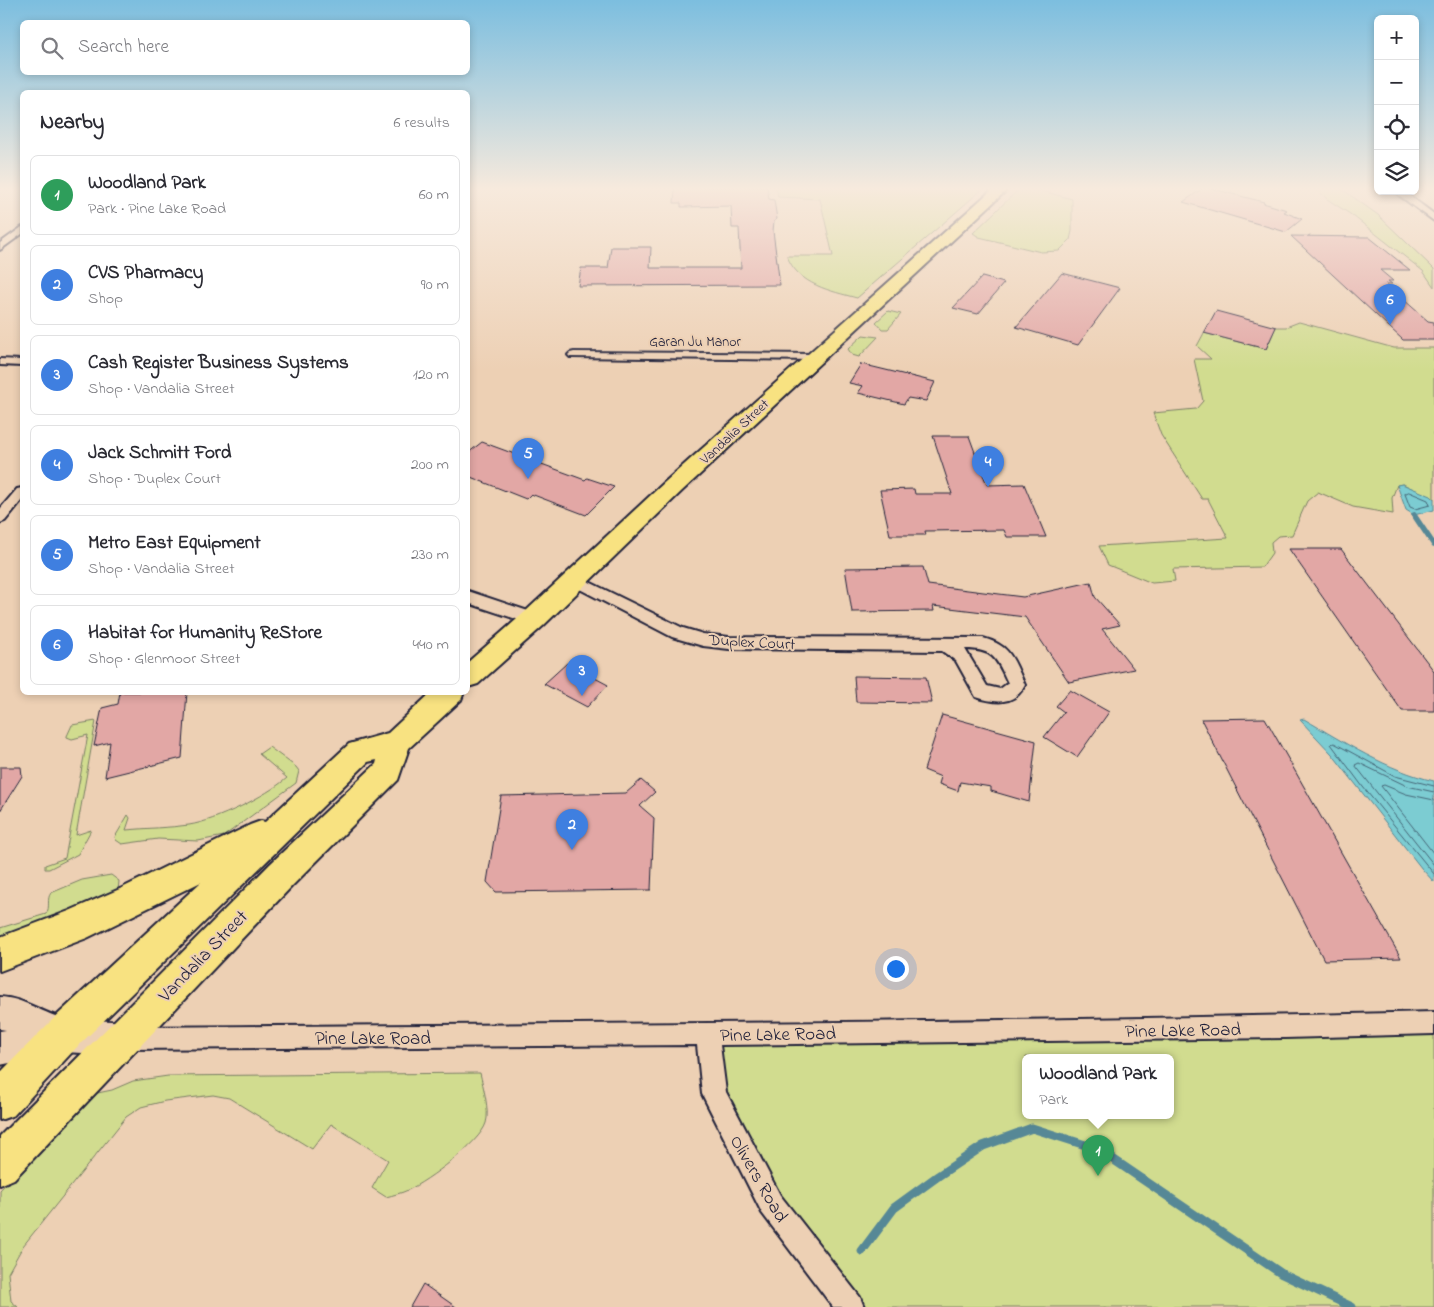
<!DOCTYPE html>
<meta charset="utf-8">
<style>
:root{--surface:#fff;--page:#f7f7f7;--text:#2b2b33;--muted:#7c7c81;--line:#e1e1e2;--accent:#2563eb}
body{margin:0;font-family:"Indie Flower",sans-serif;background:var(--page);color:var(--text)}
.controls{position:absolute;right:15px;top:15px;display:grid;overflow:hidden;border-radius:8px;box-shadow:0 2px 8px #0003}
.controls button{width:45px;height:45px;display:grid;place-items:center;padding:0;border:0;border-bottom:1px solid var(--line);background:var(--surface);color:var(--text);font:25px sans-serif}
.you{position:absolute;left:895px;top:968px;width:18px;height:18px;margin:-12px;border:4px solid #fff;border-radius:50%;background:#1a73e8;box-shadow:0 0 0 8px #1a73e833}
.badge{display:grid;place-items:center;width:32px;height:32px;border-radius:50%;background:var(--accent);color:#fff;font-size:16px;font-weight:700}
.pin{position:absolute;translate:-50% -41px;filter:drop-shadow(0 1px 2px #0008)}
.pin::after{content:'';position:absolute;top:26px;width:18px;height:15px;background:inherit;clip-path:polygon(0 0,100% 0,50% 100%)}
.popup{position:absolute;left:1022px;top:1054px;width:152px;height:65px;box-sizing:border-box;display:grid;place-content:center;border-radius:8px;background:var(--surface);filter:drop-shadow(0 1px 4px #0005);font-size:16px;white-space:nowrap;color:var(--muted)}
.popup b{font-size:19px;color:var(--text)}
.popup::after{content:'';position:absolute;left:50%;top:100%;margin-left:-10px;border:10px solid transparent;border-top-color:var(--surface)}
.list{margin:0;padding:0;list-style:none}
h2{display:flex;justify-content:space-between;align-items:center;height:65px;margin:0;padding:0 20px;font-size:21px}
h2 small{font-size:16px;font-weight:400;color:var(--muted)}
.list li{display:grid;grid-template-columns:32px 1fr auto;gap:15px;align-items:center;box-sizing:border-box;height:80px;margin:0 10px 10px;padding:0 10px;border:1px solid var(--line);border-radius:8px}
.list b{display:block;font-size:19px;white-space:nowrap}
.list p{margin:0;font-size:16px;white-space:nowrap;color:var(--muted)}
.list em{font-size:16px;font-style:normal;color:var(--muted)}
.icon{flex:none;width:28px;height:28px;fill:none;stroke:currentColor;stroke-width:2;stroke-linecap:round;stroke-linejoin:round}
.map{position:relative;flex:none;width:1434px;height:1307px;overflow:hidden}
.search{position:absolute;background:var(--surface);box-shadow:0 2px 8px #0003;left:20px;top:20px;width:450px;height:55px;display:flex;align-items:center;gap:12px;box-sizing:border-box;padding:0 18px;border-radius:8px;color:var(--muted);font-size:19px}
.panel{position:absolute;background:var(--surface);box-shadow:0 2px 8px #0003;left:20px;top:90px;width:450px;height:605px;border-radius:8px}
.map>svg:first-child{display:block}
.green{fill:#d1dc8f;stroke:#7a7f65;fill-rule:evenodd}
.water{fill:#7bccd2;stroke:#578896}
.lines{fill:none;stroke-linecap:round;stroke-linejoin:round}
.shore{stroke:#466677;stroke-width:1}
.stream-far1{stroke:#578896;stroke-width:5.5}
.stream{stroke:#578896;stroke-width:9}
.building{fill:#e2a7a5;stroke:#22223b}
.minor-casing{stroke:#22223b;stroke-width:4}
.secondary-casing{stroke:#22223b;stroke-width:4}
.primary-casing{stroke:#22223b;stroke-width:4}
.minor{fill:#edd0b4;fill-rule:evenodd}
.secondary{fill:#edd0b4;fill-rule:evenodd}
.primary{fill:#f8e281;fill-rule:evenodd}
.labels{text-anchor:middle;stroke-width:4;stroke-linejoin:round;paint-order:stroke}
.far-street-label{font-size:14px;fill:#22223b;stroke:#edd0b4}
.street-label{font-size:16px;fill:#22223b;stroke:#edd0b4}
.near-street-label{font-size:19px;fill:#22223b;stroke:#edd0b4}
</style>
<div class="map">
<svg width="1434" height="1307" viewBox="0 0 1434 1307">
<rect width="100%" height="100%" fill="#edd0b4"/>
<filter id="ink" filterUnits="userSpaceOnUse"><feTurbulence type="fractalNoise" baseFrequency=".02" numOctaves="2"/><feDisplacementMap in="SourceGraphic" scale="10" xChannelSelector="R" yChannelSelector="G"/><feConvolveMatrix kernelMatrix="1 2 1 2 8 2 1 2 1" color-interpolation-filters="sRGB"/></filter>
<g filter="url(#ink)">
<g class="green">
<path d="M776,187H985L857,298C831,291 798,285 787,256H833L820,199L778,197Z"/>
<path d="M1315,187H1339L1378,215L1434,269V287L1423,271L1353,216L1327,199Z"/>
<path d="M1019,189H1034L1072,199V231L1070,240L1059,251L1041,252L979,237L973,233Z"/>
<path d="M888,311L901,314L888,329H882L876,322Z"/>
<path d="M1299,322L1394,348H1434V499L1403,484L1397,485L1392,498L1393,514L1353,507L1318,492L1307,501L1292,535L1278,536L1271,542L1272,553L1262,567L1173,569L1175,581L1152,583L1108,565L1099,546L1228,538L1208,499H1202L1161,435L1153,413L1196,409L1203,401L1194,359H1211L1197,346L1204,333L1266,349L1276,327H1286Z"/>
<path d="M863,335L878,337L859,357L852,355L848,349Z"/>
<path d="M96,721L76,835L91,830L78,854L49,869H45V865L65,858L88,735L72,739L67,737V736L72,725Z"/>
<path d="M269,747L296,767L299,771L296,783L224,836L198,841L158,839L122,844L116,840L115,837L128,815L130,818L126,830C147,828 168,828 189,825C216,821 266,796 287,778L259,754Z"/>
<path d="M111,875L119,881L118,891L0,944V928L46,914C51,907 46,899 51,893L82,880Z"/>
<path d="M1434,1022V1307H846L714,1094L707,1034ZM1026,1057H1170V1115H1026Z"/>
<path d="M480,1073C483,1086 490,1111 486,1123C480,1143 427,1181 408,1190C402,1193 393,1195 386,1197L372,1188L388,1160L331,1124L312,1149L229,1098L213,1095L165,1101L141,1107L126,1117L23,1246L8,1273L11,1301L18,1307H0V1190L88,1095L112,1090L133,1081L168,1076Z"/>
</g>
<g class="water">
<path d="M1402,484L1431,496L1434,499V510L1414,515L1406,510L1397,485Z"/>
<path d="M1304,719C1345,743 1387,770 1434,781V882L1422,869L1332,754L1300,720Z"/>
</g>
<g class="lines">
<g class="shore">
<path d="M1409,492L1428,500L1430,505L1415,509L1410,507L1405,494Z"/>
<path d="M1434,786L1395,776L1334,743L1331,744L1363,787L1434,874"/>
<path d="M1434,792L1407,786L1359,763L1355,765L1434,865"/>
<path d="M1434,800L1406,794L1384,785L1381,786L1434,854"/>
</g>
<path class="stream-far1" d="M1414,515L1434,545"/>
<path class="stream" d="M862,1251L894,1208L938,1176L983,1146L1032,1128L1098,1149L1282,1274L1352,1307"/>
</g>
<g class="building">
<path d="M675,187H767L769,199L774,200L777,219L774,221L773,231L780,285L578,286L581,268H608L611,247H651L650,268H741L739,228H732L731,206L681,207V203H674Z"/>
<path d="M1205,187L1264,202L1263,203L1287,210L1284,212L1302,219L1286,232L1183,202Z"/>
<path d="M1291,236L1369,237L1410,270H1380L1393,281H1388L1392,284H1386L1428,321L1434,322V340H1403Z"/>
<path d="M1062,273L1120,288L1078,345L1016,327Z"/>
<path d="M982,277L1004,283L978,314L953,308Z"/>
<path d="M1216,311L1276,327L1266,349L1204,333Z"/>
<path d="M861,364L935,382L926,401L908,398L904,404L858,393L863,386L849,383Z"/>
<path d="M933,436H969L987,485L1024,484L1046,537H1007L1004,530L925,531L926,535H890L880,490L914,489L915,494H952Z"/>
<path d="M482,442L585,480L587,478L614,487L586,515L531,494L526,499L468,476V453Z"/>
<path d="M1289,549H1341L1434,671V711H1402Z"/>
<path d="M923,567L928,585L1023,597L1091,582L1095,597L1120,625L1102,629L1134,669L1069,682L1025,617L933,606L934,611L852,612L845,568Z"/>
<path d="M567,663L608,685L587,707L544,684Z"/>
<path d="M854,676L926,677L932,703L856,702Z"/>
<path d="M1070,690L1109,712L1077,757L1044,737L1064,712L1056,706Z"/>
<path d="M120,692H187L182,758L105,777L110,742L94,746L102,708L118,704Z"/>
<path d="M942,715L1036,741L1029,802L991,791V787L960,782L958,791L939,784L941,777L924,770Z"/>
<path d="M1265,718L1401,958L1324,960L1201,719Z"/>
<path d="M0,767H21L22,776L0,811Z"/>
<path d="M641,780L655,792L640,806L654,818L651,890L496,892L487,882L501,796L626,793Z"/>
<path d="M423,1284L456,1307H410Z"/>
</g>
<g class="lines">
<g class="minor-casing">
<g id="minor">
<path d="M1393,191H1403L1434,214V221Z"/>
<path d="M22,227V234L0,250V243Z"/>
<path d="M574,352L816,354L822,357L816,360L570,357L568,355L570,353Z"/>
<path d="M0,359L22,360V366L0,365Z"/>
<path d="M22,488V500L5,521L0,523V509L17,489Z"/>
<path d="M575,575L683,628L703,634L729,637L983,638C1012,646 1013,660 1025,685C1014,706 995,703 976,697L956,661L942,651L729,649L703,646L672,637L570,584L568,580L570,576ZM965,649C994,649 997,659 1008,683L1000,689L987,686Z"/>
<path d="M468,591L540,615L542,619L540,623L534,625L468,603Z"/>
<path d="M1434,1012V1034L1285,1038L720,1045L726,1092L780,1195L860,1297L864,1307H833L762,1213L702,1094L697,1045L126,1049L118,1046L115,1038L118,1030L126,1027C562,1024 998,1023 1434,1012Z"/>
</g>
</g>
<g class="secondary-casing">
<path id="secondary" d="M0,997C23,998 40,1012 62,1018C86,1025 111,1016 135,1026L140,1038L135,1050L123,1055L63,1052L0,1065V1031L6,1030L0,1029Z"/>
</g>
<g class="primary-casing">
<g id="primary">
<path d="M995,187H1010L682,491L543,626L478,684L468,687V662L525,612L666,481Z"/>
<path d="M432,692H464L461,700L409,748L398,780L292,886L14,1179L0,1185V1136L270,864L376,764L377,760L368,762L76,1048L14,1115L0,1120V1073L50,1022L201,882L87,938L0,971V937L69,911L122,888L250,825L261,821L265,822L349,744L388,733Z"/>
</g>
</g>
<use href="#minor" class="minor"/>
<use href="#secondary" class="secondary"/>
<use href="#primary" class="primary"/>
</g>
</g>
<linearGradient id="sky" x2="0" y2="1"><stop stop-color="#7cbedf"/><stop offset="0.51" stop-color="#f7eadd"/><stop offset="1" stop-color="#f7eadd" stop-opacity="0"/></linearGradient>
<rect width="1434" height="370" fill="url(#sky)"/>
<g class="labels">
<g class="far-street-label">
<text x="695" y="346">Garan Ju Manor</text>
<text transform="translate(734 431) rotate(-43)" y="5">Vandalia Street</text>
</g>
<g class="street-label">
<text transform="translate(752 641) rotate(3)" y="6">Duplex Court</text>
</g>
<g class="near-street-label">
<text transform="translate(202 955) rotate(-46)" y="7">Vandalia Street</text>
<text transform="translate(1183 1029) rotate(-1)" y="7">Pine Lake Road</text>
<text transform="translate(778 1033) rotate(-1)" y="7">Pine Lake Road</text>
<text x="373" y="1044">Pine Lake Road</text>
<text transform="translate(760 1178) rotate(60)" y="7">Olivers Road</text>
</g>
</g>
</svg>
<div class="controls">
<button>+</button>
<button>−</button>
<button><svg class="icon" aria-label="locate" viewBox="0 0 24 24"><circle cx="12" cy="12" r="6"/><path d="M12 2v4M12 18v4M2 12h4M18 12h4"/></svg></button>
<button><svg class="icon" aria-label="layers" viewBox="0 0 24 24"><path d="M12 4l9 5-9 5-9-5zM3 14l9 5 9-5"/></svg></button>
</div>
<div class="you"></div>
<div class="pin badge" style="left:1098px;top:1176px;background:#2e9e5b">1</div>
<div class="popup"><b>Woodland Park</b>Park</div>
<div class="pin badge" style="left:572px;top:850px;background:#3f7fe0">2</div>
<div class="pin badge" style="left:582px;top:696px;background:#3f7fe0">3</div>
<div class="pin badge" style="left:988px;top:487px;background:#3f7fe0">4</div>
<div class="pin badge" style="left:528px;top:479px;background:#3f7fe0">5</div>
<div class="pin badge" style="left:1390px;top:325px;background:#3f7fe0">6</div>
<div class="search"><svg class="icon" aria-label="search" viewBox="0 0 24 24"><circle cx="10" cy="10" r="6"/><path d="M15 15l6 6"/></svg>Search here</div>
<section class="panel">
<h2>Nearby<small>6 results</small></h2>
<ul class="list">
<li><span class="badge" style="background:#2e9e5b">1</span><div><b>Woodland Park</b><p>Park · Pine Lake Road</p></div><em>60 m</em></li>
<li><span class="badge" style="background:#3f7fe0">2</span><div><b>CVS Pharmacy</b><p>Shop</p></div><em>90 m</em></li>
<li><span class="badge" style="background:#3f7fe0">3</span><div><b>Cash Register Business Systems</b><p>Shop · Vandalia Street</p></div><em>120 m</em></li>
<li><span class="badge" style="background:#3f7fe0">4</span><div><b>Jack Schmitt Ford</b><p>Shop · Duplex Court</p></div><em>200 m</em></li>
<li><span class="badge" style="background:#3f7fe0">5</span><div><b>Metro East Equipment</b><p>Shop · Vandalia Street</p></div><em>230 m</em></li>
<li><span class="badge" style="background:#3f7fe0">6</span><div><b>Habitat for Humanity ReStore</b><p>Shop · Glenmoor Street</p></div><em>440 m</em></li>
</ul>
</section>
</div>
